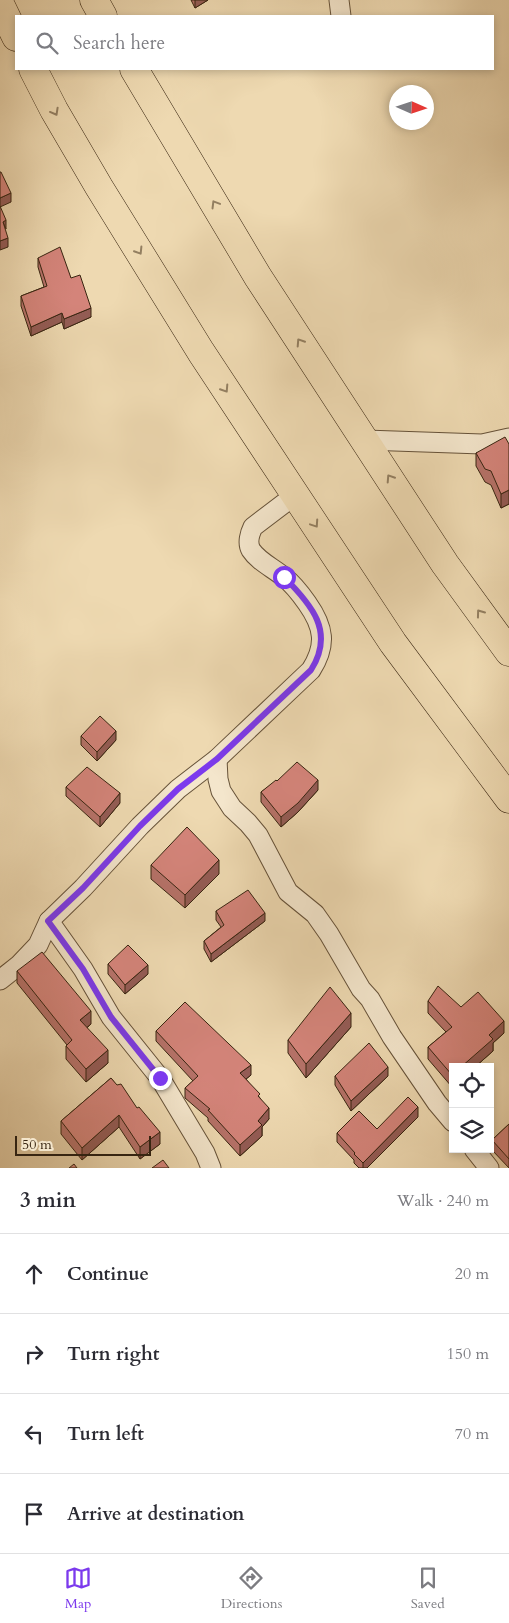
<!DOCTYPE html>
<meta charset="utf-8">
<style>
:root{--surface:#fff;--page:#f7f7f7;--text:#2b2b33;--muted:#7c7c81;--line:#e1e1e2;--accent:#7c3aed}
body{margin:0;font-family:Cardo,serif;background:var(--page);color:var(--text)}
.controls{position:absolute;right:15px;bottom:15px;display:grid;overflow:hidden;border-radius:0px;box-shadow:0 2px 8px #0003}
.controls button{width:45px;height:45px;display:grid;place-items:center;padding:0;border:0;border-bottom:1px solid var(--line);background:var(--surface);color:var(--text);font:25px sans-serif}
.compass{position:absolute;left:389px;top:85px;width:45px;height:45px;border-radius:50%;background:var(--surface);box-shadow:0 2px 8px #0003;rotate:93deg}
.scale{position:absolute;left:15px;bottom:12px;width:136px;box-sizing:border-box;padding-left:5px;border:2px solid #382511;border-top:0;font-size:14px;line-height:18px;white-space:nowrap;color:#382511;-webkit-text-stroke:4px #f4e6cc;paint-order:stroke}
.stop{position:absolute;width:15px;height:15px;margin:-11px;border:4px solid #7c3aed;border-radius:50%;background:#fff}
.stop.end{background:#7c3aed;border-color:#fff;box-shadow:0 1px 5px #0008}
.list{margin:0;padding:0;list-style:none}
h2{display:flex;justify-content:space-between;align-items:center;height:65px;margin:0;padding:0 20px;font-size:21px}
h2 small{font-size:16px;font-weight:400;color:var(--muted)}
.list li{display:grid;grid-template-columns:32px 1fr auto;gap:15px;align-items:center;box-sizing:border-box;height:80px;padding:0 20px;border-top:1px solid var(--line)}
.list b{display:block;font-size:19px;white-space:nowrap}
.list em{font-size:16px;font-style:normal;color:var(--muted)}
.icon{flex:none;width:28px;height:28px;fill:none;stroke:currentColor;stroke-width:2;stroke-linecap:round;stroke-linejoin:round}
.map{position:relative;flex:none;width:509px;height:1168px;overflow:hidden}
.search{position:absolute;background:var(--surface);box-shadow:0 2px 8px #0003;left:15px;right:15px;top:15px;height:55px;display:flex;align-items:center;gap:12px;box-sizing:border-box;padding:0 18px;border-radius:0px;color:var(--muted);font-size:19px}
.sheet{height:385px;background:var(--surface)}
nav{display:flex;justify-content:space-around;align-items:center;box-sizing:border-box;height:70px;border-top:1px solid var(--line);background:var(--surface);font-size:14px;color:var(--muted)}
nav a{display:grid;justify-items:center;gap:2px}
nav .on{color:var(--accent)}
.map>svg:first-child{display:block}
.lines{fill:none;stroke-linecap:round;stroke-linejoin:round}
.minor-casing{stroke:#665239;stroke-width:21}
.trunk-casing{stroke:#382511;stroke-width:29}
.minor{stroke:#f4e6cc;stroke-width:19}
.trunk{stroke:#eed9b1;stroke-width:28}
.wall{fill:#b67269;stroke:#382511}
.shaded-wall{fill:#945c55;stroke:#382511}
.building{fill:#d4847a;stroke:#382511}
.oneway{stroke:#937f61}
.route{stroke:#7c3aed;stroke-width:6}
</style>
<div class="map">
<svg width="509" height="1168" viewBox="0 0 509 1168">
<rect width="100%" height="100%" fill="#eed9b1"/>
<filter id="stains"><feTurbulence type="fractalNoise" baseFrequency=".004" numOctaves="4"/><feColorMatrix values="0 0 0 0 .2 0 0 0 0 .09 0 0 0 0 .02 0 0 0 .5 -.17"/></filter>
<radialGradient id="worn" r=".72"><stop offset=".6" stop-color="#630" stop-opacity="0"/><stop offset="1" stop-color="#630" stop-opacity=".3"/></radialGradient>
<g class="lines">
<g class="minor-casing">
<g id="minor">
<path d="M339,0L341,16"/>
<path d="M365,440L482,444L509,438"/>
<path d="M217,759L218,779L221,791L232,808L248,823L258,835L288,892L315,914L329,934L361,989L370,999L392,1037L437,1103L453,1122"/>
<path d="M49,921L83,969L111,1017L160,1078L205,1153L211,1168"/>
<path d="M0,980L19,965L38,945L49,921L83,888L140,826L178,789L217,759L311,670C327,645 324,627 307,603C300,593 293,584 284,577C273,568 258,561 251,550C247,543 250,533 253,527L295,495"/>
<path d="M474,1149L489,1168"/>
</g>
</g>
<g class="trunk-casing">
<g id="trunk">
<path d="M94,0L103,16"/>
<path d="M0,4L16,37"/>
<path d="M33,69L54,110L99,187L201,352L393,643L509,799"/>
<path d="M134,69L258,277L445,564L509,652"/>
</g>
</g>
<use href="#minor" class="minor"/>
<use href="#trunk" class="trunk"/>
</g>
<g class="wall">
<path d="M191,0H208L195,8Z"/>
<path d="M38,258L71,278L91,317L64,329L62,322L31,336L21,306V296L44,287L38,267Z"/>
<path d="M509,444V504L501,508L491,485L485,482L476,466V453Z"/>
<path d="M81,736L116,740L97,761L81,745Z"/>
<path d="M277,781L318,790L298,812L281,827L261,802V792Z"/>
<path d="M66,787L120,803L100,827L66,796Z"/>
<path d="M151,865L219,874L185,908L151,879Z"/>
<path d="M216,911L265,921L211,962L204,949V941L221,927L216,920Z"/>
<path d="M108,964L148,974L125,994L108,974Z"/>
<path d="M17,971L91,1024L87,1028L108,1063L86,1082L66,1059V1046L67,1045L17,983Z"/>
<path d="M428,1001L461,1007L504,1033L493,1043V1051L475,1067H453L452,1087L428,1059V1047L446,1032L428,1013Z"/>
<path d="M351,1027L306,1078L288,1053V1040Z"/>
<path d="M156,1031L251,1075L246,1079L260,1098L269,1119L262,1127V1136L240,1156L208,1121V1118L185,1098V1088L193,1081L156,1041Z"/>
<path d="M335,1076H388L351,1111L335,1085Z"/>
<path d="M111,1078L160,1144L140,1159L119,1127L82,1160L61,1134V1121Z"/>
<path d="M418,1117L367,1168H359L354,1163V1160L337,1142V1133L377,1129Z"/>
<path d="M509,1124V1168L492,1150V1140Z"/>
</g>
<g class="shaded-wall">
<path d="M195,0H208L195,8Z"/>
<path d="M11,193V202L0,207V198Z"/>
<path d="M6,220V229L3,222Z"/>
<path d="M8,238V247L0,250V241Z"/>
<path d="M91,308V317L64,329V319Z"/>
<path d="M62,313V322L31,336V327Z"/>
<path d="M509,490V504L501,508V494Z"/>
<path d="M116,731V740L97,761V752Z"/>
<path d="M318,780V790L298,812L281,827V817Z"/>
<path d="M120,793V803L100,827V817Z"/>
<path d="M219,860V874L185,908V895Z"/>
<path d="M265,913V921L211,962V954Z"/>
<path d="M148,965V974L125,994V985Z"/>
<path d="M91,1011V1024L80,1033V1020Z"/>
<path d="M351,1013V1027L306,1078V1064Z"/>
<path d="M504,1021V1033L493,1043V1051L475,1067H461L489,1035Z"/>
<path d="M108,1050V1063L86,1082V1069Z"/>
<path d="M251,1065V1075L240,1084V1073Z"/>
<path d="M388,1067V1076L351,1111V1101Z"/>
<path d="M453,1074V1086L452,1087V1075Z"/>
<path d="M418,1107V1117L367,1168H363V1163Z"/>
<path d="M269,1108V1119L262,1127V1136L240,1156V1145L258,1121Z"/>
<path d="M119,1115V1127L82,1160V1148Z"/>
<path d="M160,1132V1144L140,1159V1147Z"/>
</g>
<g class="building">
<path d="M0,172H1L11,193L0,198Z"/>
<path d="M0,206L6,220L3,222L8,238L0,241Z"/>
<path d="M60,247L71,278L80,275L91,308L64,319L62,313L31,327L21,296L47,286L38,258Z"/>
<path d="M505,437L509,444V490L501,494L491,471L485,469L476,453Z"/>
<path d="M100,716L116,731L97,752L81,736Z"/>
<path d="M297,762L318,780L298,803L281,817L261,792L276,780L277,781Z"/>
<path d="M87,767L120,793L100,817L66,787Z"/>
<path d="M187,827L219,860L185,895L151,865Z"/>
<path d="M248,890L265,913L211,954L204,941L224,925L216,911Z"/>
<path d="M128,945L148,965L125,985L108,964Z"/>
<path d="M42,952L91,1011L80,1020L108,1050L86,1069L66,1046L72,1040L17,971Z"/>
<path d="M438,986L461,1007L478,992L504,1021L489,1035L493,1039L461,1067H453V1074L452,1075L428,1047L452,1027L428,1001Z"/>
<path d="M330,987L351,1013L306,1064L288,1040Z"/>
<path d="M185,1002L251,1065L240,1073L260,1094L258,1096L269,1108L258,1121L262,1125L240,1145L208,1110L210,1109L185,1088L198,1076L156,1031Z"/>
<path d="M369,1043L388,1067L351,1101L335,1076Z"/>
<path d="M111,1078L117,1085L121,1084L137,1108L139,1107L160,1132L140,1147L119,1115L82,1148L61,1121Z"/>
<path d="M408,1097L418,1107L363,1163L354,1154L355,1153L337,1133L359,1111L377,1129Z"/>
<path d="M509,1124V1159L492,1140Z"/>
<path d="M163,1160L169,1168H152Z"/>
<path d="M74,1164L77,1168H69Z"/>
</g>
<defs><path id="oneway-chevron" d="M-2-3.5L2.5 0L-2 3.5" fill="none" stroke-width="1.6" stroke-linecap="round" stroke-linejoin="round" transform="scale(1.25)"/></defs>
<g class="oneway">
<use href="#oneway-chevron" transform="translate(55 112) rotate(61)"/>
<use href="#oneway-chevron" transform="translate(215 204) rotate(-121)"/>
<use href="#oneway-chevron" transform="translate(139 251) rotate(58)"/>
<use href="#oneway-chevron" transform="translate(300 342) rotate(-123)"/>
<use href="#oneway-chevron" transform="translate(225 389) rotate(57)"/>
<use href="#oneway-chevron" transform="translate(390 478) rotate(-123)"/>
<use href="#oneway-chevron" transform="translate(315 524) rotate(56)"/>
<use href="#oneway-chevron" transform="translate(480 613) rotate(-126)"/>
</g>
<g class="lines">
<path class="route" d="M160,1078L111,1017L83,969L48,921L83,888L140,826L178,789L217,759L311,670C335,632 312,605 284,577"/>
</g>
<rect width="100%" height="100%" filter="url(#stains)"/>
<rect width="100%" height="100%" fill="url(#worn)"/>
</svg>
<div class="controls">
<button><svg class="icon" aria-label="locate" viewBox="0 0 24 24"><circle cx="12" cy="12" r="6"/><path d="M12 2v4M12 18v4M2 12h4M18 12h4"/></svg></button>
<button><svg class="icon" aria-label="layers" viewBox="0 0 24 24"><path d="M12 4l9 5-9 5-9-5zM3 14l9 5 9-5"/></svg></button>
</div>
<svg class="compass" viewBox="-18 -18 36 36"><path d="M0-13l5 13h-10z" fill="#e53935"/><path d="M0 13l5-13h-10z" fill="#7c7c81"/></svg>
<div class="scale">50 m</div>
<div class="stop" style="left:284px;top:577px"></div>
<div class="stop end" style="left:160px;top:1078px"></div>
<div class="search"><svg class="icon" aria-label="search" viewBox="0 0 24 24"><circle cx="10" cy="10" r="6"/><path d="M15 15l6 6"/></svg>Search here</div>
</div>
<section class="sheet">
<h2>3 min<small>Walk · 240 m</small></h2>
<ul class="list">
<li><svg class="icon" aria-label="ahead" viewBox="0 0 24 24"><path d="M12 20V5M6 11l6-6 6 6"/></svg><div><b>Continue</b></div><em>20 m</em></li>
<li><svg class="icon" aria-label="right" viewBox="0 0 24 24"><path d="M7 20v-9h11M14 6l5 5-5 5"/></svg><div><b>Turn right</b></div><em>150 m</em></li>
<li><svg class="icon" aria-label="left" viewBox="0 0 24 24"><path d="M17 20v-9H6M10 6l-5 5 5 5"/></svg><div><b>Turn left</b></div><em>70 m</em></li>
<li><svg class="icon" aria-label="arrive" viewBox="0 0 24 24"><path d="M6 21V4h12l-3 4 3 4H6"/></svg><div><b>Arrive at destination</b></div></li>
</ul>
</section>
<nav>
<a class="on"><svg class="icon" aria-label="map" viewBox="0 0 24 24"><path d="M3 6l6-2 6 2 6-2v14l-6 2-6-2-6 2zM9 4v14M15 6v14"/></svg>Map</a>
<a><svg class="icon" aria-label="directions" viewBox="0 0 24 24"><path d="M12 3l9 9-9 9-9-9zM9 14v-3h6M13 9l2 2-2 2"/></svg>Directions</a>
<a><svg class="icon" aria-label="saved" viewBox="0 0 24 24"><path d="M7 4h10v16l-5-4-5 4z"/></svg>Saved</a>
</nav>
